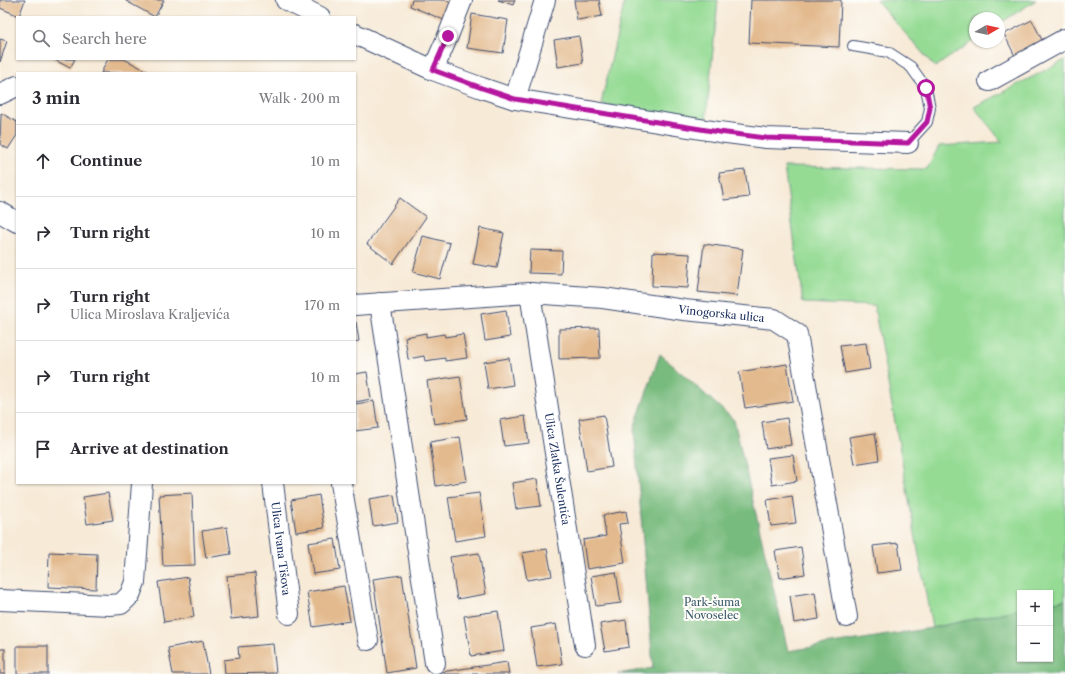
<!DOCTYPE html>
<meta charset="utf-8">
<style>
:root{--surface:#fff;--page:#f2f2f3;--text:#2b2b33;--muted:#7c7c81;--line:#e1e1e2}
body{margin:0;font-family:"Libre Caslon Text",serif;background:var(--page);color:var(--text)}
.controls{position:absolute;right:12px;bottom:12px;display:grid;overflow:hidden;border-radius:0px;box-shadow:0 1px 3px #0004}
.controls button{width:36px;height:36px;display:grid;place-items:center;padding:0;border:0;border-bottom:1px solid var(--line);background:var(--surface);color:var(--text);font:20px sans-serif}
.compass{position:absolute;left:969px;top:12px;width:36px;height:36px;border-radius:50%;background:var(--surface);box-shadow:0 1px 3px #0004;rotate:81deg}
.stop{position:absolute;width:12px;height:12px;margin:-9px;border:3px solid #b5179e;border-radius:50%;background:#fff}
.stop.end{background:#b5179e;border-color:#fff;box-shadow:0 1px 4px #0008}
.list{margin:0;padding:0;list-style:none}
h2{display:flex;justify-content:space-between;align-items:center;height:52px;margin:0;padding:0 16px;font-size:17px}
h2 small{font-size:13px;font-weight:400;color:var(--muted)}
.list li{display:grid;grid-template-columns:26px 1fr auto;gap:12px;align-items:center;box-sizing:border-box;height:72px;padding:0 16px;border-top:1px solid var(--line)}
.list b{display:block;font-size:15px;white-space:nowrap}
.list p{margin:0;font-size:13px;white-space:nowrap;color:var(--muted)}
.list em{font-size:13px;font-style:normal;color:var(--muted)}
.icon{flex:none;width:22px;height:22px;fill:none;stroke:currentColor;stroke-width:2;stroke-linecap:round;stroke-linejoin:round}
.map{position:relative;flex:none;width:1065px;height:674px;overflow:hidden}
.search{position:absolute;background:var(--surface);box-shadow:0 1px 3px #0004;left:16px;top:16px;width:340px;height:44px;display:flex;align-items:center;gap:10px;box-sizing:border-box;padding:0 14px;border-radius:0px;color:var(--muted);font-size:15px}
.panel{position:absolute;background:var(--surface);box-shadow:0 1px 3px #0004;left:16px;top:72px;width:340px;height:412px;border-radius:0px}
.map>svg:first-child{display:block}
.green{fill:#95db94;stroke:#588579}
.forest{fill:#78bb7e;stroke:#4a756e}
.building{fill:#e3ba8e}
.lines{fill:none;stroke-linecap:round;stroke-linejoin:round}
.lane-casing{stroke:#3c4b70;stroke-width:12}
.street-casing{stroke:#3c4b70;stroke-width:22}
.lane{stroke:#fff;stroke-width:10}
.street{stroke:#fff;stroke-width:20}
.route{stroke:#b5179e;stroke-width:5}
.labels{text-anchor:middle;stroke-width:4;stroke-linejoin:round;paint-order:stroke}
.street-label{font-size:11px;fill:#1b2f5e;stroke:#fdfcf7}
.park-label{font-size:11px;fill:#3a5a6c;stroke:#fdfcf7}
</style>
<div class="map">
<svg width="1065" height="674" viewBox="0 0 1065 674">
<rect width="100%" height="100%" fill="#fdfcf7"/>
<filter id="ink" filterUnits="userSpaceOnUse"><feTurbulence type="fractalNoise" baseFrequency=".025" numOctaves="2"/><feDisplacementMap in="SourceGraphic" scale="8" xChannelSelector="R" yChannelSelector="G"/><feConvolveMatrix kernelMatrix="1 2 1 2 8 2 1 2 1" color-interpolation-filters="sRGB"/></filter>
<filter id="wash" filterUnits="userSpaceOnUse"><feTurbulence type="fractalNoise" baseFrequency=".012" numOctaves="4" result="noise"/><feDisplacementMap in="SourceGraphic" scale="16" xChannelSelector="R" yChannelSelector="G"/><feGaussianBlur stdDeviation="0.9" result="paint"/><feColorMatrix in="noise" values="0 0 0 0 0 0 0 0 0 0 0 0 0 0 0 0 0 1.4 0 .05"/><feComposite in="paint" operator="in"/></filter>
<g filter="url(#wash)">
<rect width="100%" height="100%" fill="#f7ead7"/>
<g class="green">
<path d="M625,0H718L706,120L601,104Z"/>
<path d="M876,0H1036L999,24V18H975V40L935,67Z"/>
<path d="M1065,60V600L1050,603V593H1020V609L932,628L874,306L803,303L784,167L927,169L939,146L1002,142L974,107Z"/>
</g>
<path class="forest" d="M660,354L734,420L788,651L932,628L1020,609V659H1050V603L1065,600V674H618L653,668L634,428Z"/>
<g id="blocks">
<g class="building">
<path d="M0,0H25L19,16L0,8Z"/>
<path d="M126,0H164L155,17L126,1Z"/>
<path d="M412,0H445L451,3L444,20L410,6Z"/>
<path d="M498,0H515L513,5Z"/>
<path d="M574,0H599L602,16L577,20Z"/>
<path d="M751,0H841L839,47L749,43Z"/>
<path d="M472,14L508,20L503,53L467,48Z"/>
<path d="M1032,20L1044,44L1016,58L1004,34Z"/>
<path d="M579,36L583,63L558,67L554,40Z"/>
<path d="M0,39L7,41L0,62Z"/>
<path d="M53,59H75L70,68Z"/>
<path d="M108,59H124L151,73H101Z"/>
<path d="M1,113L17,122V135L8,149L0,144Z"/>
<path d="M745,170L749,197L724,200L719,173Z"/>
<path d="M400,198L426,217L393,264L367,244Z"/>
<path d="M480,228L504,233L497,268L473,264Z"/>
<path d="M423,236L450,243L440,279L413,272Z"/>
<path d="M704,244L743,249L737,296L698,292Z"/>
<path d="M530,250L562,251L561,274L529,273Z"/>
<path d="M653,252L690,254L688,288L652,286Z"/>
<path d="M506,310L510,337L485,341L481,314Z"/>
<path d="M355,322H356L359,341L355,342Z"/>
<path d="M599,328L600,358L559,359V329Z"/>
<path d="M426,333V337L444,334L445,337L463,334L467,358L445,361V358L425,361L424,356L408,359L405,337Z"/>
<path d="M866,343L870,369L845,373L840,346Z"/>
<path d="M509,358L513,385L488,389L484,362Z"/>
<path d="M787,364L793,401L745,408L739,372Z"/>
<path d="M367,372L371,399L355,402V374Z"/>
<path d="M460,376L467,419L434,424L427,381Z"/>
<path d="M374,401L378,428L355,431V404Z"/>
<path d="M604,415L612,467L587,471L579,419Z"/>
<path d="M525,416L529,443L504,446L500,420Z"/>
<path d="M787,418L791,445L766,449L762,422Z"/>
<path d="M875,433L879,460L854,464L849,437Z"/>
<path d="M460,437L467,481L436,486L430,442Z"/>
<path d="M793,455L797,481L772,485L768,458Z"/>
<path d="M537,479L541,506L516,509L512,483Z"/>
<path d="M108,493L113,520L87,524L83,497Z"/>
<path d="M192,493L195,565L163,566L159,495Z"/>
<path d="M479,493L486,536L455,541L448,497Z"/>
<path d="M319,495L324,528L296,532L291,500Z"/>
<path d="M394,495L398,522L373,526L369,499Z"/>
<path d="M792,496L796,523L771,526L767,500Z"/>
<path d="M626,511L628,523L619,524L625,563L587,569L583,540L606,536L603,515Z"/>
<path d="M227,527L231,554L206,558L202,531Z"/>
<path d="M335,539L340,570L313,574L308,543Z"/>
<path d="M898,543L902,570L877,573L873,546Z"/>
<path d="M801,547L805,574L780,578L775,551Z"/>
<path d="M547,549L552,576L527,580L522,553Z"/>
<path d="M49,552L97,554L96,589L48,587Z"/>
<path d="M479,553L486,594L457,599L450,557Z"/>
<path d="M616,572L621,603L596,606L591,576Z"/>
<path d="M255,573L259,616L231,619L227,576Z"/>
<path d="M402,575L416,668L387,673L373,579Z"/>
<path d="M188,577L194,617L164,622L158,582Z"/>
<path d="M344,586L350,621L313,627L307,592Z"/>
<path d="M815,592L819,619L794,623L790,596Z"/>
<path d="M498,611L504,651L471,656L464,616Z"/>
<path d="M626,620L629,647L605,651L600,624Z"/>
<path d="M556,624L562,664L537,667L531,628Z"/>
<path d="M203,641L209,674H173L168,648Z"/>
<path d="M273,644L276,673L225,674L224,660L239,658L238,647Z"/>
<rect x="17" y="646" width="31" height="28"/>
<rect x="0" y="649" width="5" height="25"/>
<path d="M507,662L509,674H441V672Z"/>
</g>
</g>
</g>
<g filter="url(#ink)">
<use href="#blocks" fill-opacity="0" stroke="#3c4b70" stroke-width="1"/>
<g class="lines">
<g class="lane-casing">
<path id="lane" d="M853,46L888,52L911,67L926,88L930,108L927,122L908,143"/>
</g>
<g class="street-casing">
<g id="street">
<path d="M286,0L320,17"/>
<path d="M355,34L433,70L482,88L515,99L719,132L766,138L908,143"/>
<path d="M433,70L448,36L462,0"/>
<path d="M989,81L1065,39"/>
<path d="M0,94L17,86"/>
<path d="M515,99L545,0"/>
<path d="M0,212L17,222"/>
<path id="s1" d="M530,293L585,645"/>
<path d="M380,303L435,663"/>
<path id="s2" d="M355,305L530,293L603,298L684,310L774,319L797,334L847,617"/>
<path id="s3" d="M273,483L289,614"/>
<path d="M341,483L368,640"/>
<path d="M0,600L110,605L121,604L130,595L135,582L142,483"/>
</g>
</g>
<use href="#lane" class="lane"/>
<use href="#street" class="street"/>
</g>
</g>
<g class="lines" filter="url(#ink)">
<path class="route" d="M448,36L433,70L482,88L515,99L719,132L766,138L908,143L927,122L930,108L926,88"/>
</g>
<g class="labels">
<g class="street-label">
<text dy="4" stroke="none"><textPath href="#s2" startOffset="368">Vinogorska ulica</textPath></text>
<text dy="4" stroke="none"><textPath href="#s1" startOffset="178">Ulica Zlatka Šulentića</textPath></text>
<text dy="4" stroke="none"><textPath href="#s3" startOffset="66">Ulica Ivana Tišova</textPath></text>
</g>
<g class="park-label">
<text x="712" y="606">Park-šuma<tspan x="712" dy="13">Novoselec</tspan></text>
</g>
</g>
</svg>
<div class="controls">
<button>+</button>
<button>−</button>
</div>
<svg class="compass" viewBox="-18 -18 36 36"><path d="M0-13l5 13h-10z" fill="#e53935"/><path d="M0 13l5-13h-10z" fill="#7c7c81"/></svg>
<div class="stop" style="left:926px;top:88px"></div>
<div class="stop end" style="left:448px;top:36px"></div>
<div class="search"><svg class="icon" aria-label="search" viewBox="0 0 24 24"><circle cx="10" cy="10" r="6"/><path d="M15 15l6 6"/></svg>Search here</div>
<section class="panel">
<h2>3 min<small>Walk · 200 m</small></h2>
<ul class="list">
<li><svg class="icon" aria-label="ahead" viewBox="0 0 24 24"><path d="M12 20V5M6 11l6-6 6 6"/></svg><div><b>Continue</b></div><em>10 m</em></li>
<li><svg class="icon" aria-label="right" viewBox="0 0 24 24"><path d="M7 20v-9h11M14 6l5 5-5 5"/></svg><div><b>Turn right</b></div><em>10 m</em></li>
<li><svg class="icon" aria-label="right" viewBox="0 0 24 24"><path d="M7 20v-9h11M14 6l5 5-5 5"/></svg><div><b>Turn right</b><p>Ulica Miroslava Kraljevića</p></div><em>170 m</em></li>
<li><svg class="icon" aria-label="right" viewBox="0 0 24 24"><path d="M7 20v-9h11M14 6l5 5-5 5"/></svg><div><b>Turn right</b></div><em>10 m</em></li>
<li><svg class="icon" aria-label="arrive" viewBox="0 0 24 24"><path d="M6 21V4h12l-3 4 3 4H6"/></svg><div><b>Arrive at destination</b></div></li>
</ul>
</section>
</div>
